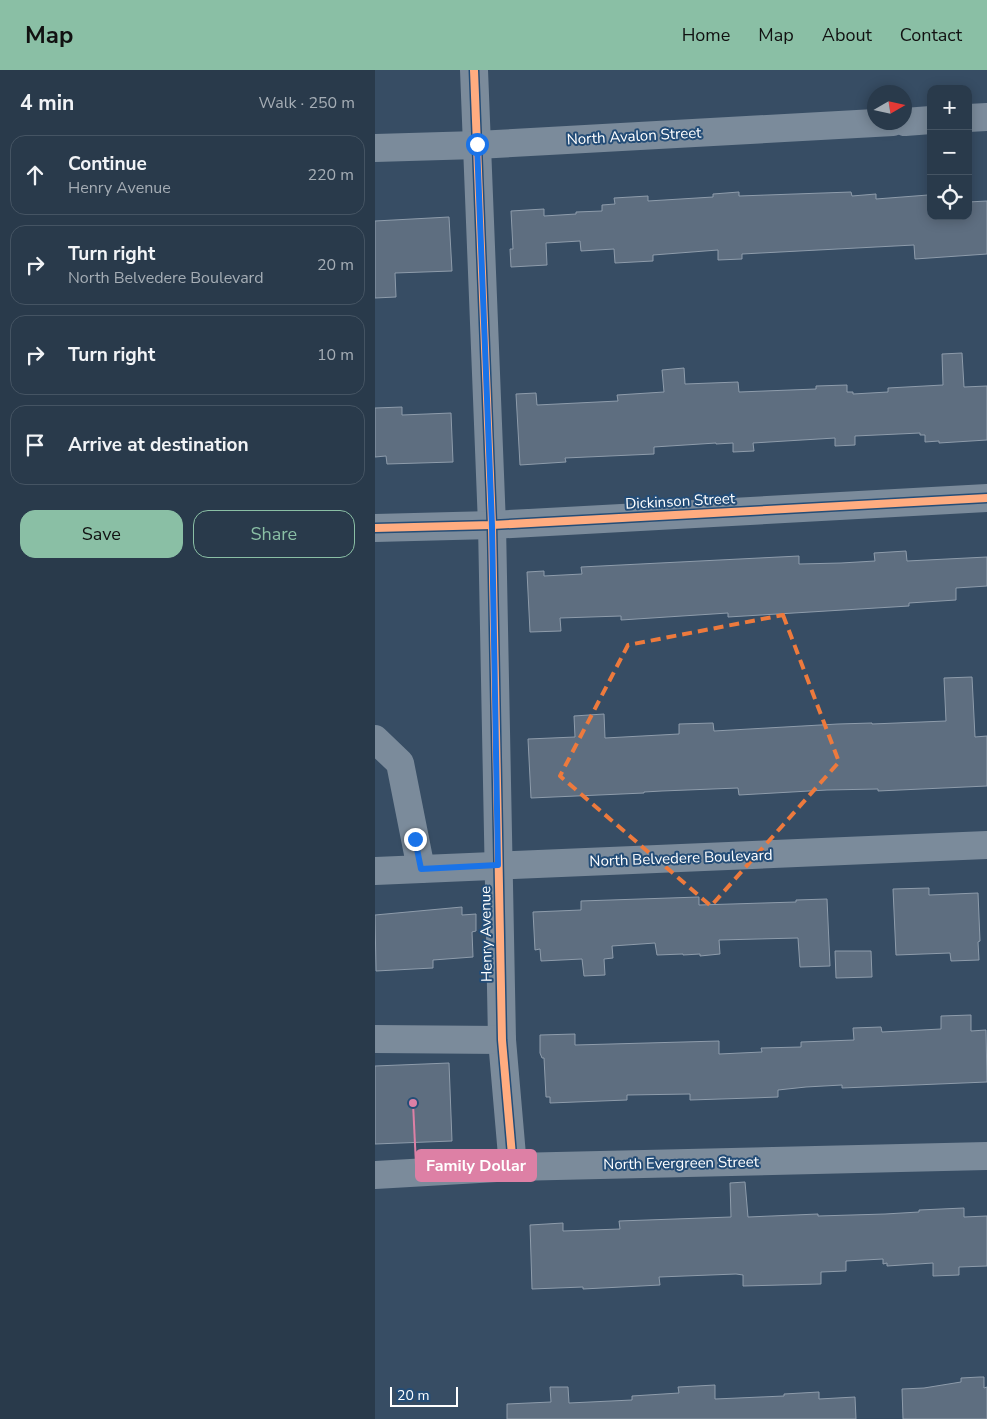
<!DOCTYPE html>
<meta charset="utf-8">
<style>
:root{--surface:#293a4b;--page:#314152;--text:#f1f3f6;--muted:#a5adb5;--line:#455463;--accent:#8abfa5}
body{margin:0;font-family:"Nunito Sans",sans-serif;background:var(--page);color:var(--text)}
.controls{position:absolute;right:15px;top:15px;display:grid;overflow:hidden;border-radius:10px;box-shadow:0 2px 12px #0003}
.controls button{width:45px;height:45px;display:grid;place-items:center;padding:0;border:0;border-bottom:1px solid var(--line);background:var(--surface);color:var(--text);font:25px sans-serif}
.compass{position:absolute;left:492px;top:15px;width:45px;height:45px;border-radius:50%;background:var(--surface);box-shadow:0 2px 12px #0003;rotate:81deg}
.scale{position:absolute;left:15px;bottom:12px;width:68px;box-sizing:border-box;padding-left:5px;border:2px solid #fff;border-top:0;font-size:14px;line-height:18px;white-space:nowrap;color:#fff;-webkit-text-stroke:4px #244d77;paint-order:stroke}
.stop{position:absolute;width:15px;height:15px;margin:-11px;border:4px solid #1a73e8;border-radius:50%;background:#fff}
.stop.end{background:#1a73e8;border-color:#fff;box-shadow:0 1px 5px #0008}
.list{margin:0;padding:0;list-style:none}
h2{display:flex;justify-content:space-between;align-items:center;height:65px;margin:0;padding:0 20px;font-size:21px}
h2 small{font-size:16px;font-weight:400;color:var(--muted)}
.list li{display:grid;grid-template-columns:32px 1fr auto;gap:15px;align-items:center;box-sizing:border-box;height:80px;margin:0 10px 10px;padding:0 10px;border:1px solid var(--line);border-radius:15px}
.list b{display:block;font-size:19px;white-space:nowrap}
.list p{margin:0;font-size:16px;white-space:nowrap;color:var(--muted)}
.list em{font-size:16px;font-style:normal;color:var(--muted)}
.actions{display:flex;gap:10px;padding:15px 20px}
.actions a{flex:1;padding:11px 0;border:1px solid var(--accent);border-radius:15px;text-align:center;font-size:18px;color:var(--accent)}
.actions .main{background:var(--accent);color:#111}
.icon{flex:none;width:28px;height:28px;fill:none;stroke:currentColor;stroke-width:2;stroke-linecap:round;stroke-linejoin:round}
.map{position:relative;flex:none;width:612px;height:1349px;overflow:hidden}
header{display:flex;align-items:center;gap:30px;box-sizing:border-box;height:70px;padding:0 25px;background:var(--accent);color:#111}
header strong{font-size:24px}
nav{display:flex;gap:28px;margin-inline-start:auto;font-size:18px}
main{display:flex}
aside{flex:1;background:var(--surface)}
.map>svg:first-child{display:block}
.building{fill:#5e6e80;stroke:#8e9cab}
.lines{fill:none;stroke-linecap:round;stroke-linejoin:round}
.minor{stroke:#7b8b9b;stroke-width:28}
.cycleway-casing{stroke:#244d77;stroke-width:11}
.cycleway{stroke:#ffac80;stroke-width:8}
.route{stroke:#1a73e8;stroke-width:6}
.marked{fill:none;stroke:#ed7a3d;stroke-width:4;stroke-dasharray:10 6;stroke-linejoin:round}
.labels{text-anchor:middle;stroke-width:4;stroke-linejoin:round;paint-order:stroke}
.street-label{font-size:15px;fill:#fff;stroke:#244d77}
.leader{fill:none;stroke:#dd80a5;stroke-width:2}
.callout-dot{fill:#dd80a5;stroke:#244d77;stroke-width:2}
.callout{fill:#dd80a5;stroke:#dd80a5;stroke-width:2}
.callout-label{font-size:16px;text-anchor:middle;font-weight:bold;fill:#fff}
</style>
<header>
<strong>Map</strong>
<nav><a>Home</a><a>Map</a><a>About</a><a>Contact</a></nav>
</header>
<main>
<aside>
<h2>4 min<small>Walk · 250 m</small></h2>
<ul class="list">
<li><svg class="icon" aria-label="ahead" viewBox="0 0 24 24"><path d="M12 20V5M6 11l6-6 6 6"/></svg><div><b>Continue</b><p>Henry Avenue</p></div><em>220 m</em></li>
<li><svg class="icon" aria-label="right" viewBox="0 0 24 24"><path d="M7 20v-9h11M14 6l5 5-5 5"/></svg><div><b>Turn right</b><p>North Belvedere Boulevard</p></div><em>20 m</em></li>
<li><svg class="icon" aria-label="right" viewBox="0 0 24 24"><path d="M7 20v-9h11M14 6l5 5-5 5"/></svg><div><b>Turn right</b></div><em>10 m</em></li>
<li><svg class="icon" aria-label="arrive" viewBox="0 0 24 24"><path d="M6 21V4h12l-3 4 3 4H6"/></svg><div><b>Arrive at destination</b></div></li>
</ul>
<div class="actions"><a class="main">Save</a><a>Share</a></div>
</aside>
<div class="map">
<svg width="612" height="1349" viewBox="0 0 612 1349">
<rect width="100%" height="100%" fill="#374d64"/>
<g class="building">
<path d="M364,122V126L476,122L477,126L501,124V129L553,125V128H556V146H593V132L612,131V184L540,189L539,175L367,184V189L343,190V180L278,185V191L240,193L239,179L206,181L205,171L171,173L172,195L136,197L135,179H138L136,141L169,139V146L201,144V142L227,141V135L240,134L239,128L273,126V131L338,127V124Z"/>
<path d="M74,147L77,201L20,203L21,227L0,228V151Z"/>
<path d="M587,283L589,317L612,316V370L564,373V371L550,372V365H545V363L480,366V375L460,376V368L378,373L379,381L358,382V373L341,374V373L279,377V384L190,388L191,392L145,395L141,324L161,323L162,335L243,331L242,325L289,322L287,300L309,298L310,314L363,312L364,322L441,319V316L472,315V322H478V324L513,322V318L568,315L567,284Z"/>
<path d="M27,337V345L76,343L78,392L12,394L11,386L0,387V338Z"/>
<path d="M531,481L532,491L612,487V516L581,518V530L534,533V536L353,547V543L246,550V546L185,548L186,561L155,562L152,502L169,501V506L207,504L206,497L424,486V494L466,493L500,491L499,483Z"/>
<path d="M597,607L600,667L612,666V716L503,721V719L452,720L364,725L363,718L287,721L269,722V723L156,728L153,669L200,667L199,646L229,644L230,668L304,664V654L338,653L339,661L463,654L497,653V654L571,651L569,608Z"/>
<path d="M554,818V825L603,823L605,871L603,872L604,890L576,891L575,883L521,885L518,819Z"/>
<path d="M324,827V835L421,832V830L452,829L455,896L425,897L423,868L344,870L345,884L325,886V884L308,885V884L282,885L280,873L237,876L238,888L229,889L230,905L209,906L207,889L166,891L165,879L160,880L158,842L206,840V831Z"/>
<path d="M87,837V845L101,844V861L97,862L98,887L58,890V898L1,901L0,845Z"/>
<path d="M460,881H496L497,907L461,908Z"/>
<path d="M596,945V961L611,960L612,1012L467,1018V1015L431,1017L403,1020V1027L377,1028L315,1030V1024L252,1025V1030L175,1033V1027H171L169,988H167L165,983V965L200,964V975L344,971V984L387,982L386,978L426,977V972L479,970L478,958L506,957L507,962L566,959V946Z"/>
<path d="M74,993L77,1071L0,1074V996Z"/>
<path d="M370,1112L373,1147L443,1144V1146L510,1144L544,1142V1140L589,1138V1147L612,1146V1196L584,1197V1205L558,1206V1193L512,1196V1193L508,1194V1189L471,1191V1201L446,1202V1214L368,1216V1205L361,1204L284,1207L285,1215L208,1219V1217L157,1219L155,1155L188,1153V1161L245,1159L244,1151L356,1147L355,1113Z"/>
<path d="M605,1307H609V1318L612,1317V1349H528L527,1319L549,1318L586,1312V1308Z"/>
<path d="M340,1315V1329L409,1326V1324L444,1322V1329L480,1327L481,1349H132V1334L176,1332L175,1317H193L194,1333L257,1330V1326L304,1323L303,1317Z"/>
</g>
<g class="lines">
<g class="minor">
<path d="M99,0L117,455L127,970L138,1097"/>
<path d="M593,48L612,47"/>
<path d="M530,52L556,50"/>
<path d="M0,78L102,75L518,52"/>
<path d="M0,458L117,455L612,428"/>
<path d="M0,669L25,693L46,799"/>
<path d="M0,801L612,775"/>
<path d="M0,969L127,970"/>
<path d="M0,1105L138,1097L612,1086"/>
</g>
<g class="cycleway-casing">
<g id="cycleway">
<path d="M99,0L117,455L127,970L138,1097"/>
<path d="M0,458L117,455L612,428"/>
</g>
</g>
<use href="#cycleway" class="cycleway"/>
</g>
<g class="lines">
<path class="route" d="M40,769L46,799L123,795L117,456L102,74"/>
</g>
<path class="marked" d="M408,545L464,692L336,836L185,706L253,575Z"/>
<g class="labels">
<g class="street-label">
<text transform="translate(259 66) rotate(-3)" y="5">North Avalon Street</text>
<text transform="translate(305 431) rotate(-3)" y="5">Dickinson Street</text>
<text transform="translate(306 788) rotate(-2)" y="5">North Belvedere Boulevard</text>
<text transform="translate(111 864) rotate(-91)" y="5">Henry Avenue</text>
<text transform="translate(306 1093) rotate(-1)" y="5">North Evergreen Street</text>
</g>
</g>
<path class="leader" d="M38 1033L41 1095"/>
<circle class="callout-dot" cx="38" cy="1033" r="5"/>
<rect class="callout" x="41" y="1080" width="120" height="31" rx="5"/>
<g class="callout-label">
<text x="101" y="1101">Family Dollar</text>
</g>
</svg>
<div class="controls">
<button>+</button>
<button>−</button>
<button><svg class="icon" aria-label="locate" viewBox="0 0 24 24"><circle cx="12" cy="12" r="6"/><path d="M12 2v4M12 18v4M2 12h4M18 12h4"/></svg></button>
</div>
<svg class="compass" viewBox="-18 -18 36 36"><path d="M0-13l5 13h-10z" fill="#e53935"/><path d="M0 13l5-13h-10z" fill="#a5adb5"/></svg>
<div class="scale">20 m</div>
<div class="stop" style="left:102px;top:74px"></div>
<div class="stop end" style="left:40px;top:769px"></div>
</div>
</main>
